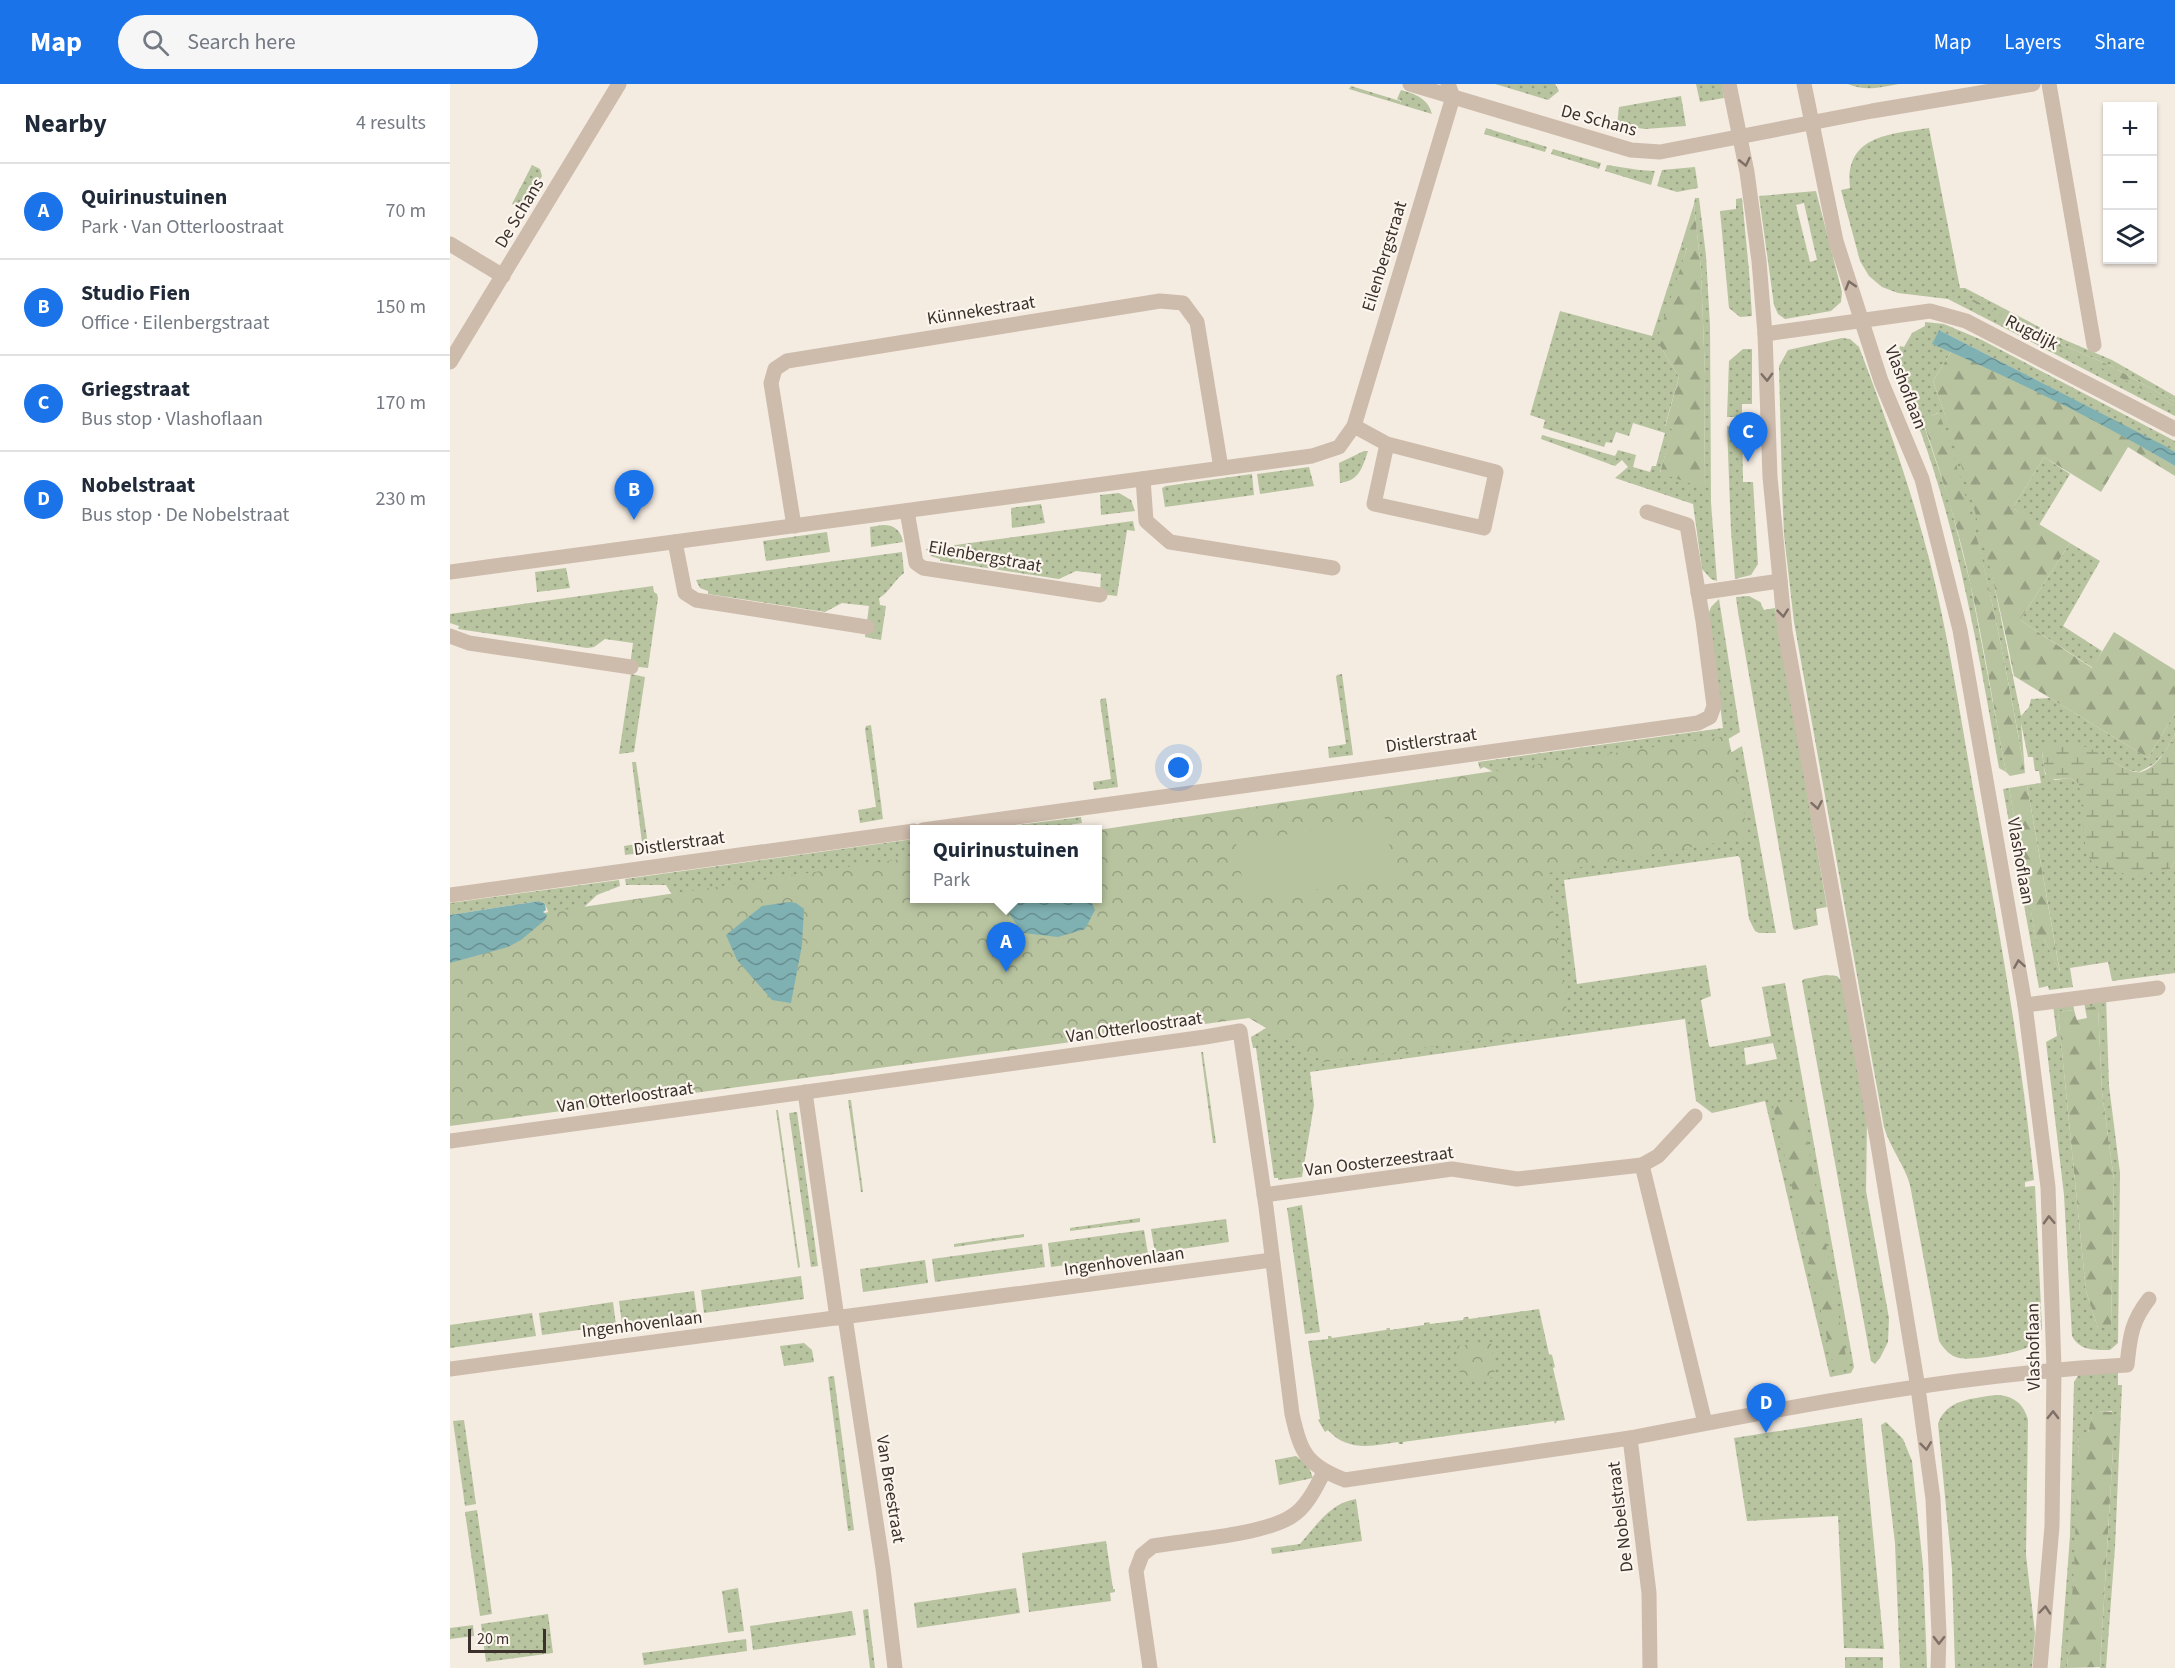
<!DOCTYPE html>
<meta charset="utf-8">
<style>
:root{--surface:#fff;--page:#f6f6f7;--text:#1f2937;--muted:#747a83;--line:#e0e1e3;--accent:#1a73e8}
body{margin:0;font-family:"Source Sans 3",sans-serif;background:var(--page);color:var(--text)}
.controls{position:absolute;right:18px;top:18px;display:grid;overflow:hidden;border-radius:0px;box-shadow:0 2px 4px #0004}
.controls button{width:54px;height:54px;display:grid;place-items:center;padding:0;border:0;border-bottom:2px solid var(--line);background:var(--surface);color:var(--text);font:30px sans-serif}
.scale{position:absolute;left:18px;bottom:15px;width:78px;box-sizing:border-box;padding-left:6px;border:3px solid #3b302b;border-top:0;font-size:16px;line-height:21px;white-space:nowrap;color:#3b302b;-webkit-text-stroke:4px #fbf5ee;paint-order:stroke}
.you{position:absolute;left:729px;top:684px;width:21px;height:21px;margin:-15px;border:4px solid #fff;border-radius:50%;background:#1a73e8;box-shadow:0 0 0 9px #1a73e833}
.badge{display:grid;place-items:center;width:39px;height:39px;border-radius:50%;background:var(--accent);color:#fff;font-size:20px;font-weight:700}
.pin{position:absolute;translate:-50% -50px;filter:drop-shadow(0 2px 3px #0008)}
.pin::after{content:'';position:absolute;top:32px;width:21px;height:18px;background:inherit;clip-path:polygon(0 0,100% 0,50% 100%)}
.popup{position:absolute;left:460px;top:741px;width:192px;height:78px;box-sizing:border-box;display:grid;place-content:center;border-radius:0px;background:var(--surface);filter:drop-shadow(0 2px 4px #0005);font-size:20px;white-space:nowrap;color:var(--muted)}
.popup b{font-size:22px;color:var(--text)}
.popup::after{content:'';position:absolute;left:50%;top:100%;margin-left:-12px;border:12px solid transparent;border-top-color:var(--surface)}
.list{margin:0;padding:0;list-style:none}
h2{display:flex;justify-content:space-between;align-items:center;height:78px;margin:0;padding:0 24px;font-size:26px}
h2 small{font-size:20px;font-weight:400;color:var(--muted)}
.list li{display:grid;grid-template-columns:39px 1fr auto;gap:18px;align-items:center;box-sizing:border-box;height:96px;padding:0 24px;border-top:2px solid var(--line)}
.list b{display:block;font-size:22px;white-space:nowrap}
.list p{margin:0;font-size:20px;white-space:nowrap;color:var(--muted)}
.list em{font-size:20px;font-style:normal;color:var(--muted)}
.icon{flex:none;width:33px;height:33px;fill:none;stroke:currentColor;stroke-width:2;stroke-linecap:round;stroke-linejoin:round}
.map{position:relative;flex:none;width:1725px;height:1584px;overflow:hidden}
header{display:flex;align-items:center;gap:36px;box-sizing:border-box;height:84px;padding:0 30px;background:var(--accent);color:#fff}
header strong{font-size:28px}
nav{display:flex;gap:33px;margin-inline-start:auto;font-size:21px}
.search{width:420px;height:54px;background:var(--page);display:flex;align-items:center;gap:15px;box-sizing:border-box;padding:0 21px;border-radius:33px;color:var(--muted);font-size:22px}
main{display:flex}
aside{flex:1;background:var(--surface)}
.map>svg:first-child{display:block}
.grass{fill:url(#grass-dots);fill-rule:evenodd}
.forest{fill:url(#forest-firs)}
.wetland{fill:url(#wetland-marsh)}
.park{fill:url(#park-crowns)}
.garden{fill:#b8c4a0}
.water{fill:url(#water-waves)}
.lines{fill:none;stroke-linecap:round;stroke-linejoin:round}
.minor{stroke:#cdbbac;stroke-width:15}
.tertiary{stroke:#cdbbac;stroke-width:15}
.oneway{stroke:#7d6f65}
.labels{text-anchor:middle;stroke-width:4.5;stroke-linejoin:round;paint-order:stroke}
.street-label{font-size:18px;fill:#3b302b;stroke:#fbf5ee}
</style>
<header>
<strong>Map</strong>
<div class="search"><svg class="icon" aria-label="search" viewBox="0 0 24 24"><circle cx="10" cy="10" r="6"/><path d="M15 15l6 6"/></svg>Search here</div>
<nav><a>Map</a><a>Layers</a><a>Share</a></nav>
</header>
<main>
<aside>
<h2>Nearby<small>4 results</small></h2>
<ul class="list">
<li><span class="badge">A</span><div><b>Quirinustuinen</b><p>Park · Van Otterloostraat</p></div><em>70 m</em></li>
<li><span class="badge">B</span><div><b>Studio Fien</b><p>Office · Eilenbergstraat</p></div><em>150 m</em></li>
<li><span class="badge">C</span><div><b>Griegstraat</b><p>Bus stop · Vlashoflaan</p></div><em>170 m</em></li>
<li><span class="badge">D</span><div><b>Nobelstraat</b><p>Bus stop · De Nobelstraat</p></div><em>230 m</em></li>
</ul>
</aside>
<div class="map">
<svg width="1725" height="1584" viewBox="0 0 1725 1584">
<defs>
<pattern id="grass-dots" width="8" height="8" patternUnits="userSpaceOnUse" patternTransform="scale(1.5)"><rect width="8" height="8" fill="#b8c4a0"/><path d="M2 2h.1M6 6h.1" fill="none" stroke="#97a083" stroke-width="1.8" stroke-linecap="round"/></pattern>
<pattern id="forest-firs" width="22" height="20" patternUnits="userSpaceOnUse" patternTransform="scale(1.5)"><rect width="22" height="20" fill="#b8c4a0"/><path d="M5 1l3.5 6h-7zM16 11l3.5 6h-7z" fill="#97a083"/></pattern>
<pattern id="wetland-marsh" width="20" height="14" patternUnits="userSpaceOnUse" patternTransform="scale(1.5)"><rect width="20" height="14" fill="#b8c4a0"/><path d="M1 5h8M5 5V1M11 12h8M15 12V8" fill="none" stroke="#97a083"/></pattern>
<pattern id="park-crowns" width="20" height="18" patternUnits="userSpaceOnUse" patternTransform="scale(1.5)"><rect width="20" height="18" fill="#b8c4a0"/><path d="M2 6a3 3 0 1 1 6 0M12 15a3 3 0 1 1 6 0" fill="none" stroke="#97a083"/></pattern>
<pattern id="water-waves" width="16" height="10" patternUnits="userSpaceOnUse" patternTransform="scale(1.5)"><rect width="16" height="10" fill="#7fb0b2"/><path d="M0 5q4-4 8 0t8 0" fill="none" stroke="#699091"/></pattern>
</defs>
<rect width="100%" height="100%" fill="#f4ebe1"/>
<g class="grass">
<path d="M1045,0H1105L1109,7L1098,16Z"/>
<path d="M1246,0H1272L1274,14L1250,18Z"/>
<path d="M1398,0H1449C1430,3 1416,8 1398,0Z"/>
<path d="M901,2L950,17V19L951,17L947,15L951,6C965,10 978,14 982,30L899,5Z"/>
<path d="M1231,12L1236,42L1195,45L1167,41L1169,23Z"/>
<path d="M1036,44L1097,63L1095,68L1034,50Z"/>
<path d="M1479,44L1510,204H1515L1608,253L1662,276L1725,312V318L1659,281L1606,258L1561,235L1725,322V332L1498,215L1448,209L1432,203L1419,192L1410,177L1391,106L1400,104C1394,51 1441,50 1479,44Z"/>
<path d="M1103,65L1151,79L1149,85L1101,70Z"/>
<path d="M82,81L90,85L92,92L72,125L62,120Z"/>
<path d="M1157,81L1189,86L1205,87L1201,101L1155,87Z"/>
<path d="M1245,83L1248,104L1227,108L1207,102L1212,86Z"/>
<path d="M1366,107L1392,208L1391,218L1381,227L1335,235L1328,230L1324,221L1309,112ZM1354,119L1367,176L1360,178L1346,121Z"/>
<path d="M1245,114H1249L1256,172L1260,241L1261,419L1267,497L1261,495L1252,485L1243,420L1165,394L1178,383L1172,376L1165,382L1091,355L1092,351L1165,372L1168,366L1186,371L1183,383L1200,388L1202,382H1206L1215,349L1183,339L1179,352L1166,348L1162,359L1156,358L1154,363L1093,344L1095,336L1080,331L1110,227L1202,252L1231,162L1237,163L1210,262L1229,293L1215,342L1223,345L1210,388L1254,403L1255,291L1251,186L1244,120Z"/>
<path d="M1292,114L1299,187L1302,232L1290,233L1279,224L1270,127L1286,125V115Z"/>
<path d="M1475,238L1494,240L1532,256L1725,357V368L1489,246L1483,260L1501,268L1483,297L1510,373L1538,471L1571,632L1579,623L1581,615L1600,614L1698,674L1725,629V650L1714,669L1704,680L1689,688L1678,686L1638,664L1592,668L1595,690L1605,696L1620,694L1629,700L1654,786L1667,788L1720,785L1725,777V889L1662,897L1658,878L1620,884L1623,903L1599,906L1598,902L1589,904L1553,705L1559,704L1586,855H1594L1610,888L1577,701L1591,699L1589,687H1585L1583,673H1578L1571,639L1575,689C1553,565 1531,448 1488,329L1472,336L1499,416L1520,498L1556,688L1549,684C1529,571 1510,457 1471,349C1461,322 1443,292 1450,262L1454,263L1462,249L1475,242Z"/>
<path d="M1392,254L1400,255L1409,263C1436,334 1461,405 1480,478C1501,563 1513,651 1529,737C1551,856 1572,975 1584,1096L1575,1098V1103L1585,1102L1592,1244C1589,1252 1585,1258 1578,1263C1567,1269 1522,1277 1509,1274C1500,1272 1494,1265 1489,1257L1460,1101C1454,1080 1440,1064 1434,1043L1344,538L1334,451L1332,403L1329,282L1338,266Z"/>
<path d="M1293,265H1302V320H1292V333H1277L1279,277Z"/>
<path d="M1277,342H1292L1293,398H1303L1308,480L1301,491L1285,495L1281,447Z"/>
<path d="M914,367H918C912,384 910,396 890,399L889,379Z"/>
<path d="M1594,373L1620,390L1589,441L1563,424Z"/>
<path d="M859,383L864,402L810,410L807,390Z"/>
<path d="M802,390L804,411L715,423L712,404L716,402Z"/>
<path d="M669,409L681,416L685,427L651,431L650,411Z"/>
<path d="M591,420L595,439L562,444L561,424Z"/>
<path d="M683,437L685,447L677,446L667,512L650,510L651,490L626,487L609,495L490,477V475L481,472L476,465Z"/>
<path d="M433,441C445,441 451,447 453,458L421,463L420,443Z"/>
<path d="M377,448L380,468L316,477L313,457Z"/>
<path d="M1620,459L1650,477L1613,542L1652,567L1643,584L1570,536Z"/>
<path d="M452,468L454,489C444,496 439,509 429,514L430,521L436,522L431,556L415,553L419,522L392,519L375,528L258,510V507L250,504L246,496Z"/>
<path d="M116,484L120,504L87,508L85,488Z"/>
<path d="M203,502L204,508L207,510L208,514L198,584L180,582L183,559L155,555L144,563L137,564L8,545L9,542L0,539V530Z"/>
<path d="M1299,512L1310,518L1314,526L1325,524L1377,823L1366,825L1368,841L1345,846L1343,844L1288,528L1286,513Z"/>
<path d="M1269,515L1290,648L1141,737L1034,683L1030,685L1028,678L1273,644L1258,531L1261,523Z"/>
<path d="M181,590L195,593L184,668L169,670Z"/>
<path d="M892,590L903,671L879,674L878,663L896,660L886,593L887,591Z"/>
<path d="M656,614L668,703L644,706L643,698L661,695L650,617L651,615Z"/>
<path d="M421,641L433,735L410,739L408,726L426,723L415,645L416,642Z"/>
<path d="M1292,662L1326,849H1309L1305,847L1299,835L1290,774L1288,772L1114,796L1127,900L1256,881L1261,912L1251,916L1259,962L1261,963L1321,952L1312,903L1335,899L1404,1283L1401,1289L1380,1293L1315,1017L1262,1029L1246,1017L1235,935L860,988L864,1021L852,1093L828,1096V1094H824L806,964H803L801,953ZM1323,959L1327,975L1296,981L1294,964Z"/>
<path d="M182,678H186L199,768L175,771L174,762L192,759Z"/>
<path d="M631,733L632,739L591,745H537Z"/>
<path d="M464,755V814L248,852L216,801H176L175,795Z"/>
<path d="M169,796L170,802L147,811L130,827L99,830L95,820L89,817L0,831V819Z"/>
<path d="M1376,891L1387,892L1392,897L1417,1035L1416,1107L1439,1234L1438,1258L1430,1274L1425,1280L1421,1277L1352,897L1354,895Z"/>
<path d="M1656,913L1659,1002L1670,1089L1668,1259L1660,1266C1644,1266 1630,1267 1622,1252L1614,1111L1596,958L1607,952L1603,921L1623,918L1624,926L1608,928L1636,1207L1648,1244H1661L1664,1096L1652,1008L1648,923L1635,924L1634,917Z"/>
<path d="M751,968H753L766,1059H763Z"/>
<path d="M398,1016H401L413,1108H411Z"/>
<path d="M326,1026H328L350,1183L348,1184Z"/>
<path d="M347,1028L368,1182L361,1183L339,1029Z"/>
<path d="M852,1121L870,1248L855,1250L837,1124Z"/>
<path d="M690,1134V1138L620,1147V1144Z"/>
<path d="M776,1135L779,1158L705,1169L701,1145Z"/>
<path d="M694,1146L698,1170L601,1183L598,1159Z"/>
<path d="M574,1150V1153L504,1163V1160Z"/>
<path d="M592,1160L595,1183L485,1198L482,1175Z"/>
<path d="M475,1176L478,1199L413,1208L410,1185Z"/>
<path d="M351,1192L354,1215L254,1229L251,1206Z"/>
<path d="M244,1207L247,1230L172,1240L169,1217Z"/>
<path d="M163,1218L166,1241L92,1251L89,1229Z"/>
<path d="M1089,1225L1099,1270L1102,1271L1105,1283L1103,1284L1115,1336L1107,1337L1105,1340L1104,1337L953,1358V1360H949L948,1358C923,1362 897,1368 878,1346L875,1348L868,1336L870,1335L858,1257L878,1255V1252H881L882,1254L936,1246L937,1244H940V1246L974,1241V1239L979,1238L980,1240L1013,1236L1014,1233H1018L1019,1235Z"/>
<path d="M82,1229L86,1252L0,1264V1241Z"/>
<path d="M354,1259L362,1266L364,1278L334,1282L330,1262Z"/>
<path d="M1668,1286V1301H1672L1665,1463L1656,1584H1650L1663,1365L1662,1327L1643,1328L1638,1349L1629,1350C1627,1428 1625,1506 1617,1584H1610L1620,1452L1624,1298L1629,1290Z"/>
<path d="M384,1292L404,1446L398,1447L378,1293Z"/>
<path d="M1545,1311C1562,1311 1574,1319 1578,1336L1576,1471L1585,1549L1582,1584H1505L1502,1485L1488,1340C1496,1315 1522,1315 1545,1311Z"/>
<path d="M1412,1334L1434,1565L1394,1564L1388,1432L1297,1437L1284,1354Z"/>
<path d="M14,1336L26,1420L15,1422L3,1337Z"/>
<path d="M1436,1338L1453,1355L1462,1377L1473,1482L1477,1584H1450L1445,1459L1431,1341Z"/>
<path d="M846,1372L858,1381L863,1394L829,1401L825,1376Z"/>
<path d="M906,1415L912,1457L822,1470L821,1464L850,1460C866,1442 880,1419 906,1415Z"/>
<path d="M27,1426L42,1530L30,1532L15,1428Z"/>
<path d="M656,1457L663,1505H665V1508L660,1509L661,1517L579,1528L572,1469Z"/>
<path d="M288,1504L294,1547L278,1549L272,1507Z"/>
<path d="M566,1504L570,1529L467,1544L464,1519Z"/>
<path d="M418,1525L425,1584H420L413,1526Z"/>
<path d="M402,1527L406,1551L303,1566L300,1542Z"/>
<path d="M98,1530L103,1569L36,1578L31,1540Z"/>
<path d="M23,1541L24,1552L0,1555V1544Z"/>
<path d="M296,1555L297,1567L194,1581L192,1569Z"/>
<rect x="1395" y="1573" width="38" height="11"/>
</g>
<g class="forest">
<path d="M1244,120L1251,186L1255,291L1254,404L1210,389L1222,345L1215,343L1229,293L1210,262L1208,253L1237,164L1231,162Z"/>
<path d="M1518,213L1606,258L1659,281L1725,318V322L1518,215Z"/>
<path d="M1501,268C1578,300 1653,339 1725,382V392L1678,363L1651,408L1594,373L1563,424L1620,459L1570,536L1642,584L1664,548L1725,586V629L1698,674L1564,592C1544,491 1518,393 1483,297Z"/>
<path d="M1489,329C1531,446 1553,567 1575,689L1560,692L1556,688C1542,616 1531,543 1514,472C1502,425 1488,380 1472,335Z"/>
<path d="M1577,701L1610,889L1594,855L1586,856L1559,704Z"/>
<path d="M1648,922L1652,1008L1664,1096L1661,1244H1648L1636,1207L1608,928L1624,926L1627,936L1637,934L1635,924Z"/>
<path d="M1350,1016L1398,1284L1385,1287L1323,1022Z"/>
<path d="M1643,1327L1663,1328V1365L1650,1583L1617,1584L1624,1485L1629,1349H1638Z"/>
</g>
<path class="wetland" d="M1725,650V777L1720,785L1680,792L1654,786L1643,780L1636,768L1629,700L1620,694C1592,697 1596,694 1592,667L1599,660C1611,659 1623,659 1636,663C1650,667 1678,691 1691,688C1708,683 1717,664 1725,650Z"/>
<g class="park">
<path d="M1278,652L1299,753L1098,789L1119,943L874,978L799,934L0,1042V843L464,773V814H648V746Z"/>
<path d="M1041,1258L1045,1293L1011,1297L1006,1262Z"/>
</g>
<path class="garden" d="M935,734L944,792L796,817L786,759Z"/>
<g class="water">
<path d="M1489,246L1715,362L1725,368V382C1647,336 1566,296 1482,260Z"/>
<path d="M565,815H640L645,826L635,845L608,853L573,849L559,830L561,818Z"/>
<path d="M89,817L95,820L96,826L93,828L97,831L95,836L71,856L58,863L0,879V831Z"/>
<path d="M339,818L346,819L354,825L352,861L341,919L322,916L287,876L276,851L312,822Z"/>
</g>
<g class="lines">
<g class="minor">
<path d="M960,0L1181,66L1210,68L1422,27L1583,0"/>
<path d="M1599,0L1644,261"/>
<path d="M0,160L53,192"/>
<path d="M1315,250L1480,227L1516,237L1725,345"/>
<path d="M0,278L169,0"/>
<path d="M904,342L937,360L1046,388L1034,444L924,420L937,360"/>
<path d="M693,395L696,437L720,458L883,484"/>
<path d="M457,427L466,479L473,484L650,511"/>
<path d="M344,442L321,299L325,285L337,277L710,217L733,219L747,238L771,384"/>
<path d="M225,458L235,509L246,516L417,543"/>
<path d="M0,488L862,372L889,363L904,342L1003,13L998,0"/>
<path d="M1248,509L1330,497"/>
<path d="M0,552L19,559L181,583"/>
<path d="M473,746L1248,639L1260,633L1264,622L1253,537L1237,441L1197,428"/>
<path d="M0,811L464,747"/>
<path d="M1575,921L1708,904"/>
<path d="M355,1008L387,1234"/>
<path d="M0,1057L755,953L790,947L816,1123L842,1330C851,1369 856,1381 895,1396L1180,1354"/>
<path d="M1192,1081L1208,1072L1245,1032"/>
<path d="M814,1111L1002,1085L1067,1095L1192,1081L1255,1339"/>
<path d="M395,1233L433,1484L445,1584"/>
<path d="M0,1285L822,1176"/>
<path d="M700,1584L686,1487L692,1471L703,1462C738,1456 814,1451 842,1432C857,1423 866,1403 874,1388"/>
<path d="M1200,1584L1199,1509L1180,1354C1344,1322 1510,1290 1677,1281C1680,1253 1681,1238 1699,1215"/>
</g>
<g class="tertiary">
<path d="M1279,0L1297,88L1309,177L1315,250L1320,393L1335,547L1427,1055L1468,1304L1483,1415L1489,1550L1488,1584"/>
<path d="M1354,0L1386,157L1431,297L1472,395L1510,546L1575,921L1598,1103L1604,1285L1602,1442L1590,1584"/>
</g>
</g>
<defs><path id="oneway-chevron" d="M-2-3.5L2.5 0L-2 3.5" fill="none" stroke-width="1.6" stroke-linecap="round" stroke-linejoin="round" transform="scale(1.5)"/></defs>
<g class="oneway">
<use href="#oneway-chevron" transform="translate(1295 78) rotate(77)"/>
<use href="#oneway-chevron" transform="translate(1400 201) rotate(-107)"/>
<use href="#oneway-chevron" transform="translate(1317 293) rotate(88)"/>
<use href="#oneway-chevron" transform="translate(1333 529) rotate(84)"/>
<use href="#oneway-chevron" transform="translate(1367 721) rotate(80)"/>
<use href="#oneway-chevron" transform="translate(1569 880) rotate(-99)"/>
<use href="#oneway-chevron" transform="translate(1599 1136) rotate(-92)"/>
<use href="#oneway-chevron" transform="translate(1603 1331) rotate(-89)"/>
<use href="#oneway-chevron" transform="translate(1476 1362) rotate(83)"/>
<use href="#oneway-chevron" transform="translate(1595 1526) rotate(-85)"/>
<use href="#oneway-chevron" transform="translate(1489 1556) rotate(91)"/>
</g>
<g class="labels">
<g class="street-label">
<text transform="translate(1149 36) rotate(15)" y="6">De Schans</text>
<text transform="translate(69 129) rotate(-59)" y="6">De Schans</text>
<text transform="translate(934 172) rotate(-73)" y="6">Eilenbergstraat</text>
<text transform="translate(531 226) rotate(-9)" y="6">Künnekestraat</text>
<text transform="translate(1582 248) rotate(27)" y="6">Rugdijk</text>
<text transform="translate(1456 303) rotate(69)" y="6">Vlashoflaan</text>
<text transform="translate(535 472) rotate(10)" y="6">Eilenbergstraat</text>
<text transform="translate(981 656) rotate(-8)" y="6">Distlerstraat</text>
<text transform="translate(229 759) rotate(-8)" y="6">Distlerstraat</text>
<text transform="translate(1571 777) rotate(80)" y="6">Vlashoflaan</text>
<text transform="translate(684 943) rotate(-8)" y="6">Van Otterloostraat</text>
<text transform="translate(175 1013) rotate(-8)" y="6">Van Otterloostraat</text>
<text transform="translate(929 1077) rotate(-7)" y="6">Van Oosterzeestraat</text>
<text transform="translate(674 1177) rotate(-8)" y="6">Ingenhovenlaan</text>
<text transform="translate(192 1240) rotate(-7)" y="6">Ingenhovenlaan</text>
<text transform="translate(1583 1263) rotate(-91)" y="6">Vlashoflaan</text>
<text transform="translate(441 1405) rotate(81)" y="6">Van Breestraat</text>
<text transform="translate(1170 1433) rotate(-97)" y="6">De Nobelstraat</text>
</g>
</g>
</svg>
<div class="controls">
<button>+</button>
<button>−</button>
<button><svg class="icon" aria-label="layers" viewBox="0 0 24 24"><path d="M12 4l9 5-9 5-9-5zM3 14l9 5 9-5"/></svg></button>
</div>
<div class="scale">20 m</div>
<div class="you"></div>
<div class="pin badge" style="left:556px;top:888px">A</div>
<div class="popup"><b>Quirinustuinen</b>Park</div>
<div class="pin badge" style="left:184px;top:436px">B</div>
<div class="pin badge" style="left:1298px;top:378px">C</div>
<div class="pin badge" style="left:1316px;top:1349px">D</div>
</div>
</main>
